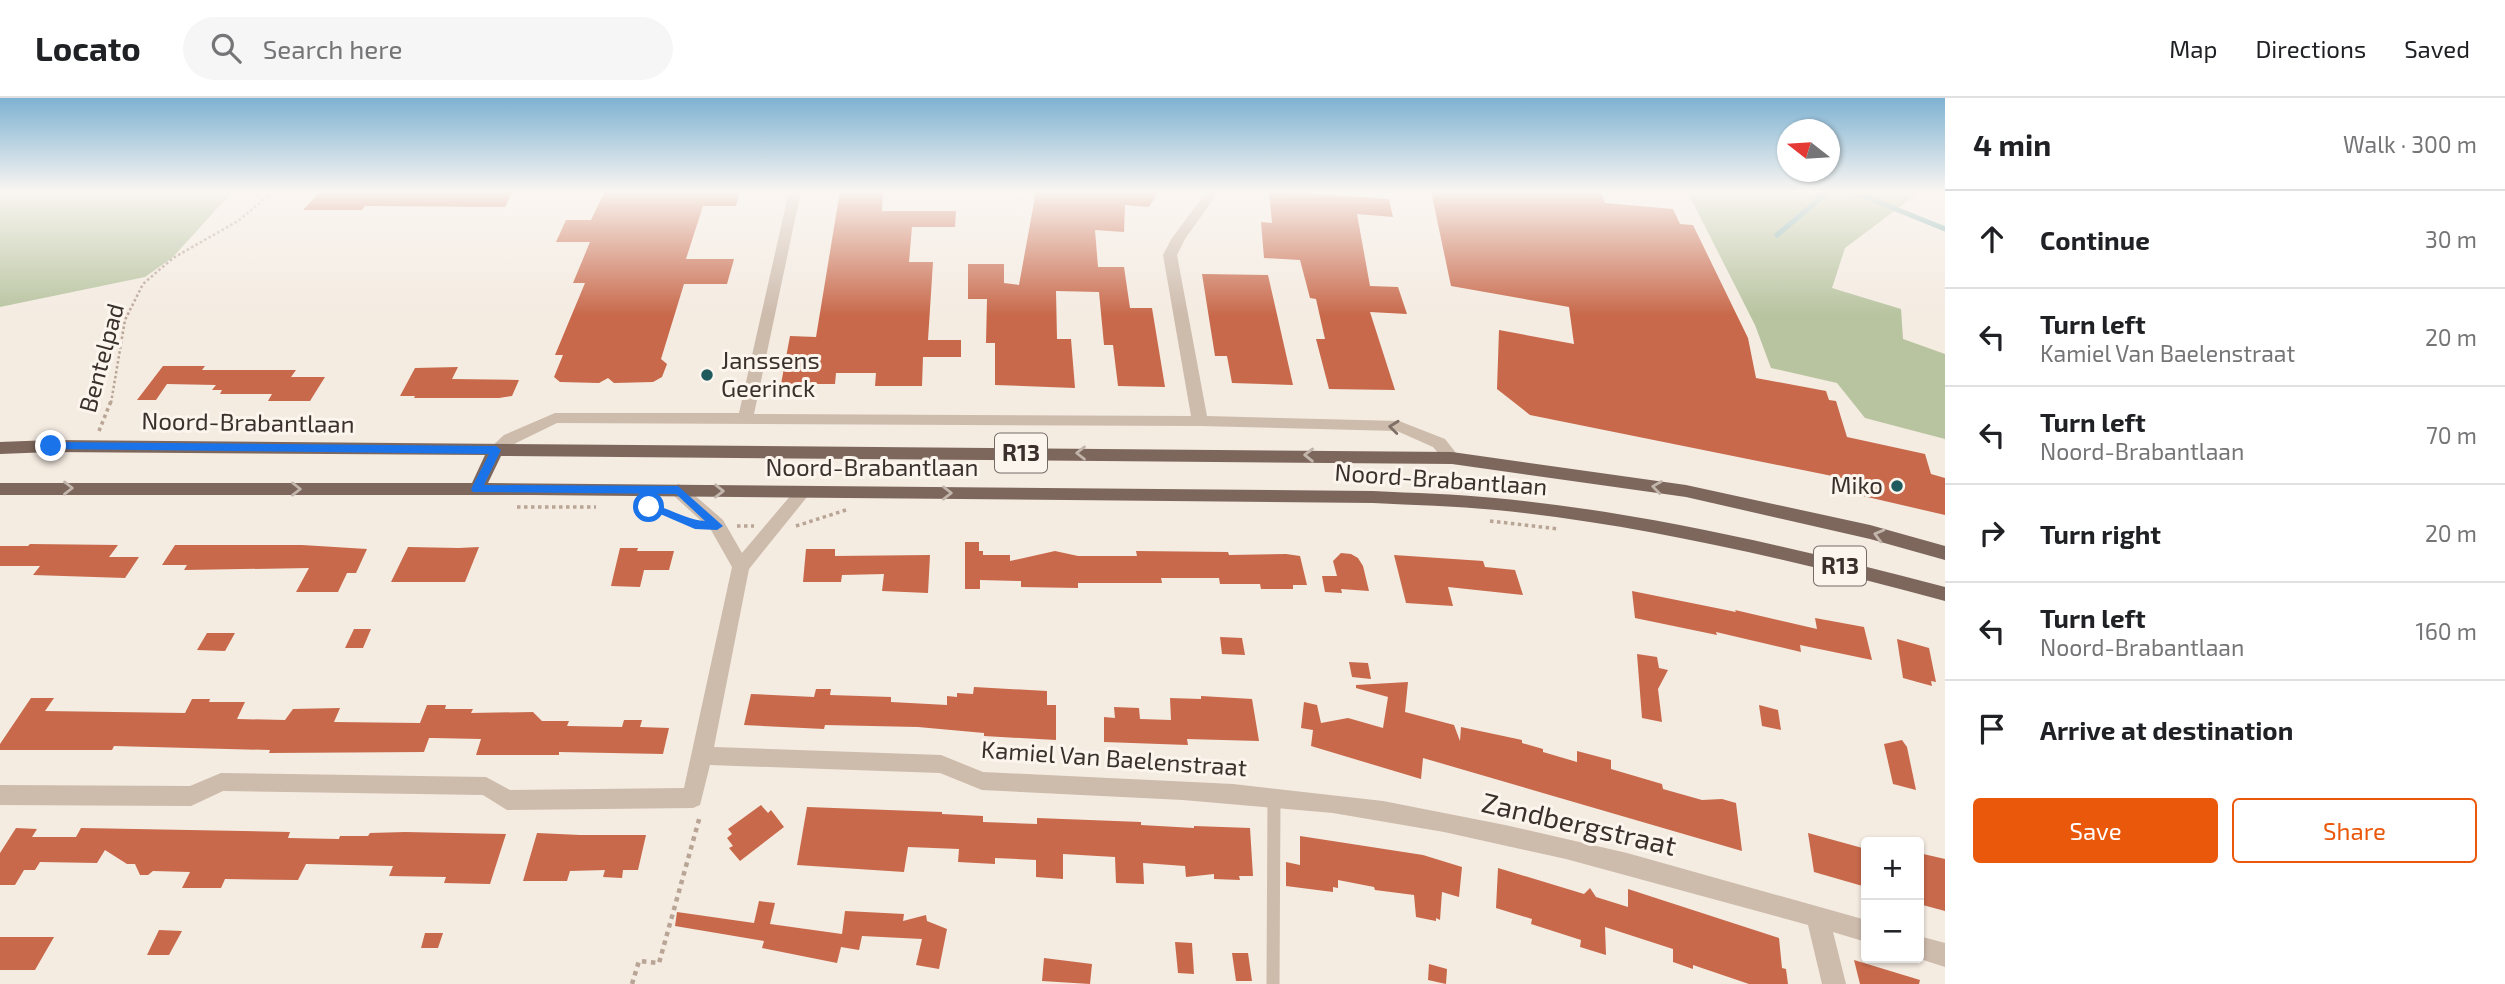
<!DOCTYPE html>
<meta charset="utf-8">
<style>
:root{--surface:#fff;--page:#f6f6f6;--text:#202124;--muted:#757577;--line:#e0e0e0;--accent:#ea580c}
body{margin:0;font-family:"Exo 2",sans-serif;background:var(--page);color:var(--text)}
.controls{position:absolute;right:21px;bottom:21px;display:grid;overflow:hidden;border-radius:7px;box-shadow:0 2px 5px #0004}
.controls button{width:63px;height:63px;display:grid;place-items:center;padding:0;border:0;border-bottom:2px solid var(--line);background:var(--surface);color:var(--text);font:35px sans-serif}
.compass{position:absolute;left:1777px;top:21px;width:63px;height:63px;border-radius:50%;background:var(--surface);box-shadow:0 2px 5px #0004;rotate:287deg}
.stop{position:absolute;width:21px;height:21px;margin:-16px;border:5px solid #1a73e8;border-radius:50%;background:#fff}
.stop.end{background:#1a73e8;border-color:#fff;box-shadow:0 2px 7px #0008}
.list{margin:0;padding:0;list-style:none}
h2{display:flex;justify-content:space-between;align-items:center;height:91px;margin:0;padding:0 28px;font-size:30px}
h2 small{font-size:23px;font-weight:400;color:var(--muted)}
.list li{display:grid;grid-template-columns:46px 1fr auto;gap:21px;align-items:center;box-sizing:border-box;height:98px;padding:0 28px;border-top:2px solid var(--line)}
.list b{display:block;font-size:26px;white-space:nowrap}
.list p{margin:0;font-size:23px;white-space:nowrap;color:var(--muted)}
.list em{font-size:23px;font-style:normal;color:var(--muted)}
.actions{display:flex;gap:14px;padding:21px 28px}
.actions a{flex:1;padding:16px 0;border:2px solid var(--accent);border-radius:7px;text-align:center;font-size:24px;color:var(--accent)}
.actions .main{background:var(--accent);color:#fff}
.icon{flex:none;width:38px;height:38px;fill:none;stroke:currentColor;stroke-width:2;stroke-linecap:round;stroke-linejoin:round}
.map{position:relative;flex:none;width:1945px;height:886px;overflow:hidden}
header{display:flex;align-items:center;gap:42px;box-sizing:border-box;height:98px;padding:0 35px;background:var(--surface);border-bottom:2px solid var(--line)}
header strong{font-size:33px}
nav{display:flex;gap:38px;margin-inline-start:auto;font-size:24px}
.search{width:490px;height:63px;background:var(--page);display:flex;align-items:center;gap:18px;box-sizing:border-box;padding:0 24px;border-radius:38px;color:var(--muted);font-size:26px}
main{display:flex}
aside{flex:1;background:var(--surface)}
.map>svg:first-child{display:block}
.green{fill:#b8c4a0}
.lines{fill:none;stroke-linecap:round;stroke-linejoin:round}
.stream{stroke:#7fb0b2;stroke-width:5}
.building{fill:#c8694b}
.path-far2{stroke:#b9a596;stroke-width:2.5;stroke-dasharray:2.5 2.5;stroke-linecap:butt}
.path-far1{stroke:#b9a596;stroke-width:3.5;stroke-dasharray:3.5 3.5;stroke-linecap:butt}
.path{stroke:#b9a596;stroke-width:4.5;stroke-dasharray:4.5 4.5;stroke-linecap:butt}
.lane{stroke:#cdbbac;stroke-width:13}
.street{fill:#cdbbac;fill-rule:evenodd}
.primary{fill:#7d675c;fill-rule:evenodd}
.oneway{stroke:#7d6f65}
.oneway2{stroke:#c2b5ac}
.route{fill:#1a73e8}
.poi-dot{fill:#1f5a5e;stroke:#fbf5ee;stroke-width:2.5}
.labels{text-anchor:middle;stroke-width:6;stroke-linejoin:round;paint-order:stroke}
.shield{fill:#fbf5ee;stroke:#756b66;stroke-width:2}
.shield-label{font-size:23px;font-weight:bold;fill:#3b302b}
.street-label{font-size:24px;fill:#3b302b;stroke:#fbf5ee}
.poi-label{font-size:24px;fill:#3b302b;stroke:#fbf5ee;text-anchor:start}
.near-street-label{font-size:28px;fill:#3b302b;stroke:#fbf5ee}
</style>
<header>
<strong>Locato</strong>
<div class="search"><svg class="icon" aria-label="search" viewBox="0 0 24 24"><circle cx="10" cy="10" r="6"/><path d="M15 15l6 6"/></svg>Search here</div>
<nav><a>Map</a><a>Directions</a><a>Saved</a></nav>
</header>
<main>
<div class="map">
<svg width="1945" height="886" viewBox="0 0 1945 886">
<rect width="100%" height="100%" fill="#f4ebe1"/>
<g class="green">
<path d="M0,93H233L172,160L145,179L0,209Z"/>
<path d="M1687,93H1921L1845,150L1832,190L1901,211L1903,241L1945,256V341L1865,320L1837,285L1771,270L1755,227Z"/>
</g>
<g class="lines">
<g class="stream">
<path d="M1851,93L1945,131"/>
<path d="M1777,137L1829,93"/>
</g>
</g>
<g class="building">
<path d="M321,93H513L505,109L365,108L362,112H303Z"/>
<path d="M605,93H740L736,108H703L686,161H734L727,186H684L661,261L667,266L662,279L653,284L614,285L608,280L599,285L560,284L554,279L563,257H555L585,185H573L590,144H556L566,122H591Z"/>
<path d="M840,93H883L882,113H956L955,129H912L909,164H933L928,242H961V259H923L922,288H875L876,275H836L835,286H781L790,238L816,239Z"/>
<path d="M1036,93H1159L1149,109L1125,107L1124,134L1095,132L1098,169H1124L1130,210H1152L1165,289L1118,288L1113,247H1104L1099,194L1056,193L1057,241H1071L1075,290L995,287V245H986L987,201H968V166H1004V185L1019,187Z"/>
<path d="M1269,93L1389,101L1393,119L1357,116L1370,188L1398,189L1407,216L1370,214L1395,292L1329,291L1316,241H1325L1316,201L1310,200L1300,162L1264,160L1261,124L1272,125Z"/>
<path d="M1431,93H1600L1605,105L1673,111L1680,126L1693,127L1748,240L1756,280L1826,293L1829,302L1836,303L1847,339L1925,356L1931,376L1945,380V417L1850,395L1847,381L1530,317L1497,291L1499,232L1574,246L1569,209L1451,188Z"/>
<path d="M1202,176L1268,177L1293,287L1232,285L1227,258H1215Z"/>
<path d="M163,268H205L202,272H296L291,279H325L310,303H268L272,296H220L222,292H212L216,287L167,286L156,302H137Z"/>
<path d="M458,269L452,281L519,282L512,298L499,300H414L415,298H400L415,270Z"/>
<path d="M965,444H979V453H983V457H1010V463L1055,453L1078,458H1137L1136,453L1228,454L1229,457L1286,456L1300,458L1307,487H1293V491H1261L1260,486H1220L1219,480H1161L1162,485H1078V490L1021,489V483L980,482V491H965Z"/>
<path d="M30,446L118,447L109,459H139L125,480L33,477L40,468H0V448H28Z"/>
<path d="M175,447H302L367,451L356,475H347L338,494H296L309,470L184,472L187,467H162Z"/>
<path d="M408,449L459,450L479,449L465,484H391Z"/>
<path d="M620,450H638L637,453H674L669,472H644L640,489L611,488Z"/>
<path d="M806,451H835V458L930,457L928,495L882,493L884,476L842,477L841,484H803Z"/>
<path d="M1341,455L1351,456L1358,460L1363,468L1369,493L1341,491L1342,495L1325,494L1322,478H1337L1333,463Z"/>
<path d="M1394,457L1483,463L1485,469L1515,472L1523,497L1448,489L1453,508L1406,505Z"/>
<path d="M1632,493L1736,514L1735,512L1817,531L1815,520L1864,529L1872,562L1800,547L1801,554L1716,534L1717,537L1635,520Z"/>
<path d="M354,531H371L363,550H345Z"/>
<path d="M207,535H235L225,553L197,552Z"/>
<path d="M1220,539L1242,540L1245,557L1222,556Z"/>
<path d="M1897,541L1929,550L1936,584L1931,583L1932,588L1903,580Z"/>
<path d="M1637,556L1657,559L1659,570L1668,572L1658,591L1662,624L1642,620Z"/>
<path d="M1349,564L1368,565L1371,581L1352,579Z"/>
<path d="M1408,584L1405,614L1454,627L1460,643L1461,629L1522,642V645L1543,651V654L1577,664V653L1611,662V671L1662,686L1663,691L1702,702L1722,701L1736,705L1742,753L1423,660L1421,681L1311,648L1313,632L1301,630L1304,604L1317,607L1321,625L1348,620L1383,630L1388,599L1356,590V587Z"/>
<path d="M974,589L1047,593V607H1056V642L984,638V635L918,629L825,627L824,631L744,627L751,596L814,599L816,591H831L830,597L891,599V604L947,607V598L957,599V595L973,596Z"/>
<path d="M1201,598L1252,601L1259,643L1187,641L1188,647L1104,644V619L1115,620L1114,609L1139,610L1140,621L1171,622L1170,600L1201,601Z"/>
<path d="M31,600H54L45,613L185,615L192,601H210L209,604H245L237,621L285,622L293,611L340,610L334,624L420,625L427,607H446L445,611H473L471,615L533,614L542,623H569L567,628L622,629L624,622H642L640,629L669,630L663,656L559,654V657H476L481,641L433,640H429L424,654L269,655L270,652L114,648L112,652H0V646Z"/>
<path d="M1759,607L1778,612L1781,632L1762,628Z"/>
<path d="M1902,642L1907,649L1916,692L1893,686L1884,646Z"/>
<path d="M761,707L768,715L771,712L784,729L740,763L729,750L733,748L727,740L732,736L728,731Z"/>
<path d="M807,709L942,714V716L983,718V724L1037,726V720L1141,724V727L1194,730V728L1250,730L1253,778H1239L1240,782L1214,781V776L1186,779L1185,768L1143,765L1144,786L1116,785L1115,759L1063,756V781L1036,779V762L995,760V766L958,764L959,751L908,749L904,774L797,767Z"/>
<path d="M16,730L37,731L32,739H76L81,730L290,734L288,740L339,741L340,738H368L370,735L405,734L506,736L490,786L444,785L446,779L389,778L393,768L306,766L298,782L225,781L221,790H182L190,774L153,773L148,777H140L135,766H127L105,752L97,765L40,764L35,772H24L15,787H0V755Z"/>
<path d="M537,735L580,737H646L638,772H623L622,780L603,779L605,772L570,773L567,783H523Z"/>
<path d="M1808,735L1866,751V789L1814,774Z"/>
<path d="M1300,738L1423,757L1462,769L1459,799L1442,794L1440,822L1436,820V823L1416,819L1414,797L1375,792L1374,789L1338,782V790L1333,789V794L1286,788V764L1300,767Z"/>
<path d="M1919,755L1945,761V813L1919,806Z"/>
<path d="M1498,770L1584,796L1590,790L1596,799L1628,809V791L1779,840L1782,870L1786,871L1788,886H1749L1693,867V871L1673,864V851L1605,829L1606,857L1580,849L1581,842L1531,826L1532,821L1496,810Z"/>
<path d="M759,803L775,805L770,826L842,836L845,813L904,816L903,823L926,817L927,823L947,831L939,871L916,867L922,841L862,838L859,852L841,849L837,865L762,850L764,843L675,828L677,814L754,825Z"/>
<path d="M159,832L182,833L169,857H147Z"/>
<path d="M425,835H443L438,850H421Z"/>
<path d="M0,839H54L35,872H0Z"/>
<path d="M1175,844L1192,845L1194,876L1178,875Z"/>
<path d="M1232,855H1248L1252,883H1236Z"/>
<path d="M1044,860L1092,866L1090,886L1042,883Z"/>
<path d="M1854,862L1920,882L1919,886H1860Z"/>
<path d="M1429,866L1447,871L1446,886L1428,882Z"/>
</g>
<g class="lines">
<path class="path-far2" d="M111,305L125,222L143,186L173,160L238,123L274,93"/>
<g class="path-far1">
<path d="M99,333L111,303"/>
<path d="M517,409H596"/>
<path d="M650,409L685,422"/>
<path d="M1490,423L1559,431"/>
<path d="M737,428H754"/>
<path d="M796,428L849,411"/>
</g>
<path class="path" d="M632,886L639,863L659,865L700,718"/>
<path class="lane" d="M1273,886L1274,699"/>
<g class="street">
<path d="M789,93H801L754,316L1191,318L1163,157L1172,140L1207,93H1219L1185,141L1177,157L1207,318L1399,323L1445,341L1460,360L1452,366L1446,364L1433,349L1397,333L1200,328L557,325L516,345L502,356H490L488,352L504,337L555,315H739Z"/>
<path d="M678,386L684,388L723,422L742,455L797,390L803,388L811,394L749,471L714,649L941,657L983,674L1233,686L1383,703L1505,727L1627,755L1866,822V844L1833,834L1846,886H1822L1808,827L1566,761L1444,734L1333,715L1183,702L982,692L940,675L710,667L700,707L693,710L507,712L483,697L223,693L191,708L0,707V687L190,688L221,675L486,679L510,692L684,690L732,469L711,432L672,396L670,392Z"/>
<path d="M1919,838L1945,845V869L1917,860Z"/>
</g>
<path class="primary" d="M51,342L1452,354L1686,387L1870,427L1945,448V462L1870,441L1686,399L1452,366L501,358L488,385L1373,393C1414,395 1455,396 1495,400C1646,414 1799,451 1945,489V503C1800,464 1646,427 1496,412C1455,408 1414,407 1373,405L532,397H0V385H472L485,357L51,354L0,356V344Z"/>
</g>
<defs><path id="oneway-chevron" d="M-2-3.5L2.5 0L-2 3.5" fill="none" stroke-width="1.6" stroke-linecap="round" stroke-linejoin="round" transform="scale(1.75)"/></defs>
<use class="oneway" href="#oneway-chevron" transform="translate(1394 329) rotate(-174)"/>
<g class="oneway2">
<use href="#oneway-chevron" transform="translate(1081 355) rotate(-180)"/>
<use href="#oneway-chevron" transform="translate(1309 357) rotate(-179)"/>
<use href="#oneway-chevron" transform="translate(1657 389) rotate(-172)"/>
<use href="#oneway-chevron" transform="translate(68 390)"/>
<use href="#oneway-chevron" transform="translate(296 391)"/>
<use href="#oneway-chevron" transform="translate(719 393) rotate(1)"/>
<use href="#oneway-chevron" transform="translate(947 395)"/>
<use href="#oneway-chevron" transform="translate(1879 437) rotate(-165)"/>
</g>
<linearGradient id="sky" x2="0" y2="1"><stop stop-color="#7eb2d2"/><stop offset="0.43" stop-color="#faf6f2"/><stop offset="1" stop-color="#faf6f2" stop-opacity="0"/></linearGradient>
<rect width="1945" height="217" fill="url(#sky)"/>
<path class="route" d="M51,344L496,348L501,352L484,387L678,388L723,428L717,432L695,431L644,409L649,405C668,410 687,422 705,423L676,396L473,394L471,391L489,356L51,351L46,348Z"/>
<g class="poi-dot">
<circle cx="707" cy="277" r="7"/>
<circle cx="1897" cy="388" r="7"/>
</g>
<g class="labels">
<g class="shield">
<rect x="995" y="335.5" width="52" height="39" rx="5"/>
<rect x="1814" y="448.5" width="52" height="39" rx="5"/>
</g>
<g class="shield-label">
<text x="1021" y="363">R13</text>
<text x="1840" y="476">R13</text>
</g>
<g class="street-label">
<text transform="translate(102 260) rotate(-75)" y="8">Bentelpad</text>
<text transform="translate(248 325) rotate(1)" y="8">Noord-Brabantlaan</text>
<text x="872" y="378">Noord-Brabantlaan</text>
<text transform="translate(1441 382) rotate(4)" y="8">Noord-Brabantlaan</text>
<text transform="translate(1114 661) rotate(4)" y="8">Kamiel Van Baelenstraat</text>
</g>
<g class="poi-label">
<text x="721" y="271">Janssens<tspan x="721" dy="28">Geerinck</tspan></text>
<text x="1883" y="396" text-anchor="end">Miko</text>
</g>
<g class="near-street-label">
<text transform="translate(1579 726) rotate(13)" y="10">Zandbergstraat</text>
</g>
</g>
</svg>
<div class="controls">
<button>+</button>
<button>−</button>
</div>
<svg class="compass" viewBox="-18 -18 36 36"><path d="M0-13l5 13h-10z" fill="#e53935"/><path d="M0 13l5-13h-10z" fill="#757577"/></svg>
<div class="stop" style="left:649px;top:409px"></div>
<div class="stop end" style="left:51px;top:348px"></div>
</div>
<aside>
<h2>4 min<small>Walk · 300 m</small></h2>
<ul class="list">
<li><svg class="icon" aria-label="ahead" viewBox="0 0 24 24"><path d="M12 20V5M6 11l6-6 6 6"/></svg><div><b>Continue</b></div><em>30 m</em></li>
<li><svg class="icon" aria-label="left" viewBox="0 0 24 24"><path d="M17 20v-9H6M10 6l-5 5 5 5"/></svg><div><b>Turn left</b><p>Kamiel Van Baelenstraat</p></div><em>20 m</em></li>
<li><svg class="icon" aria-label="left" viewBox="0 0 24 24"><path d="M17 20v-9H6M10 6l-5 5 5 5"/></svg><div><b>Turn left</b><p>Noord-Brabantlaan</p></div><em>70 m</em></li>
<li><svg class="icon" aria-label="right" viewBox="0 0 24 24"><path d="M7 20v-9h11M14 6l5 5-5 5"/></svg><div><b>Turn right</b></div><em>20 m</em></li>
<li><svg class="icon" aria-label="left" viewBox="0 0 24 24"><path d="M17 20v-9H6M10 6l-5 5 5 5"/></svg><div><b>Turn left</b><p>Noord-Brabantlaan</p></div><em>160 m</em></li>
<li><svg class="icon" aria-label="arrive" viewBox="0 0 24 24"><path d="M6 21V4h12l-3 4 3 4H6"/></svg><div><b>Arrive at destination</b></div></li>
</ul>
<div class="actions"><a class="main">Save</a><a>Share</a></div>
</aside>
</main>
